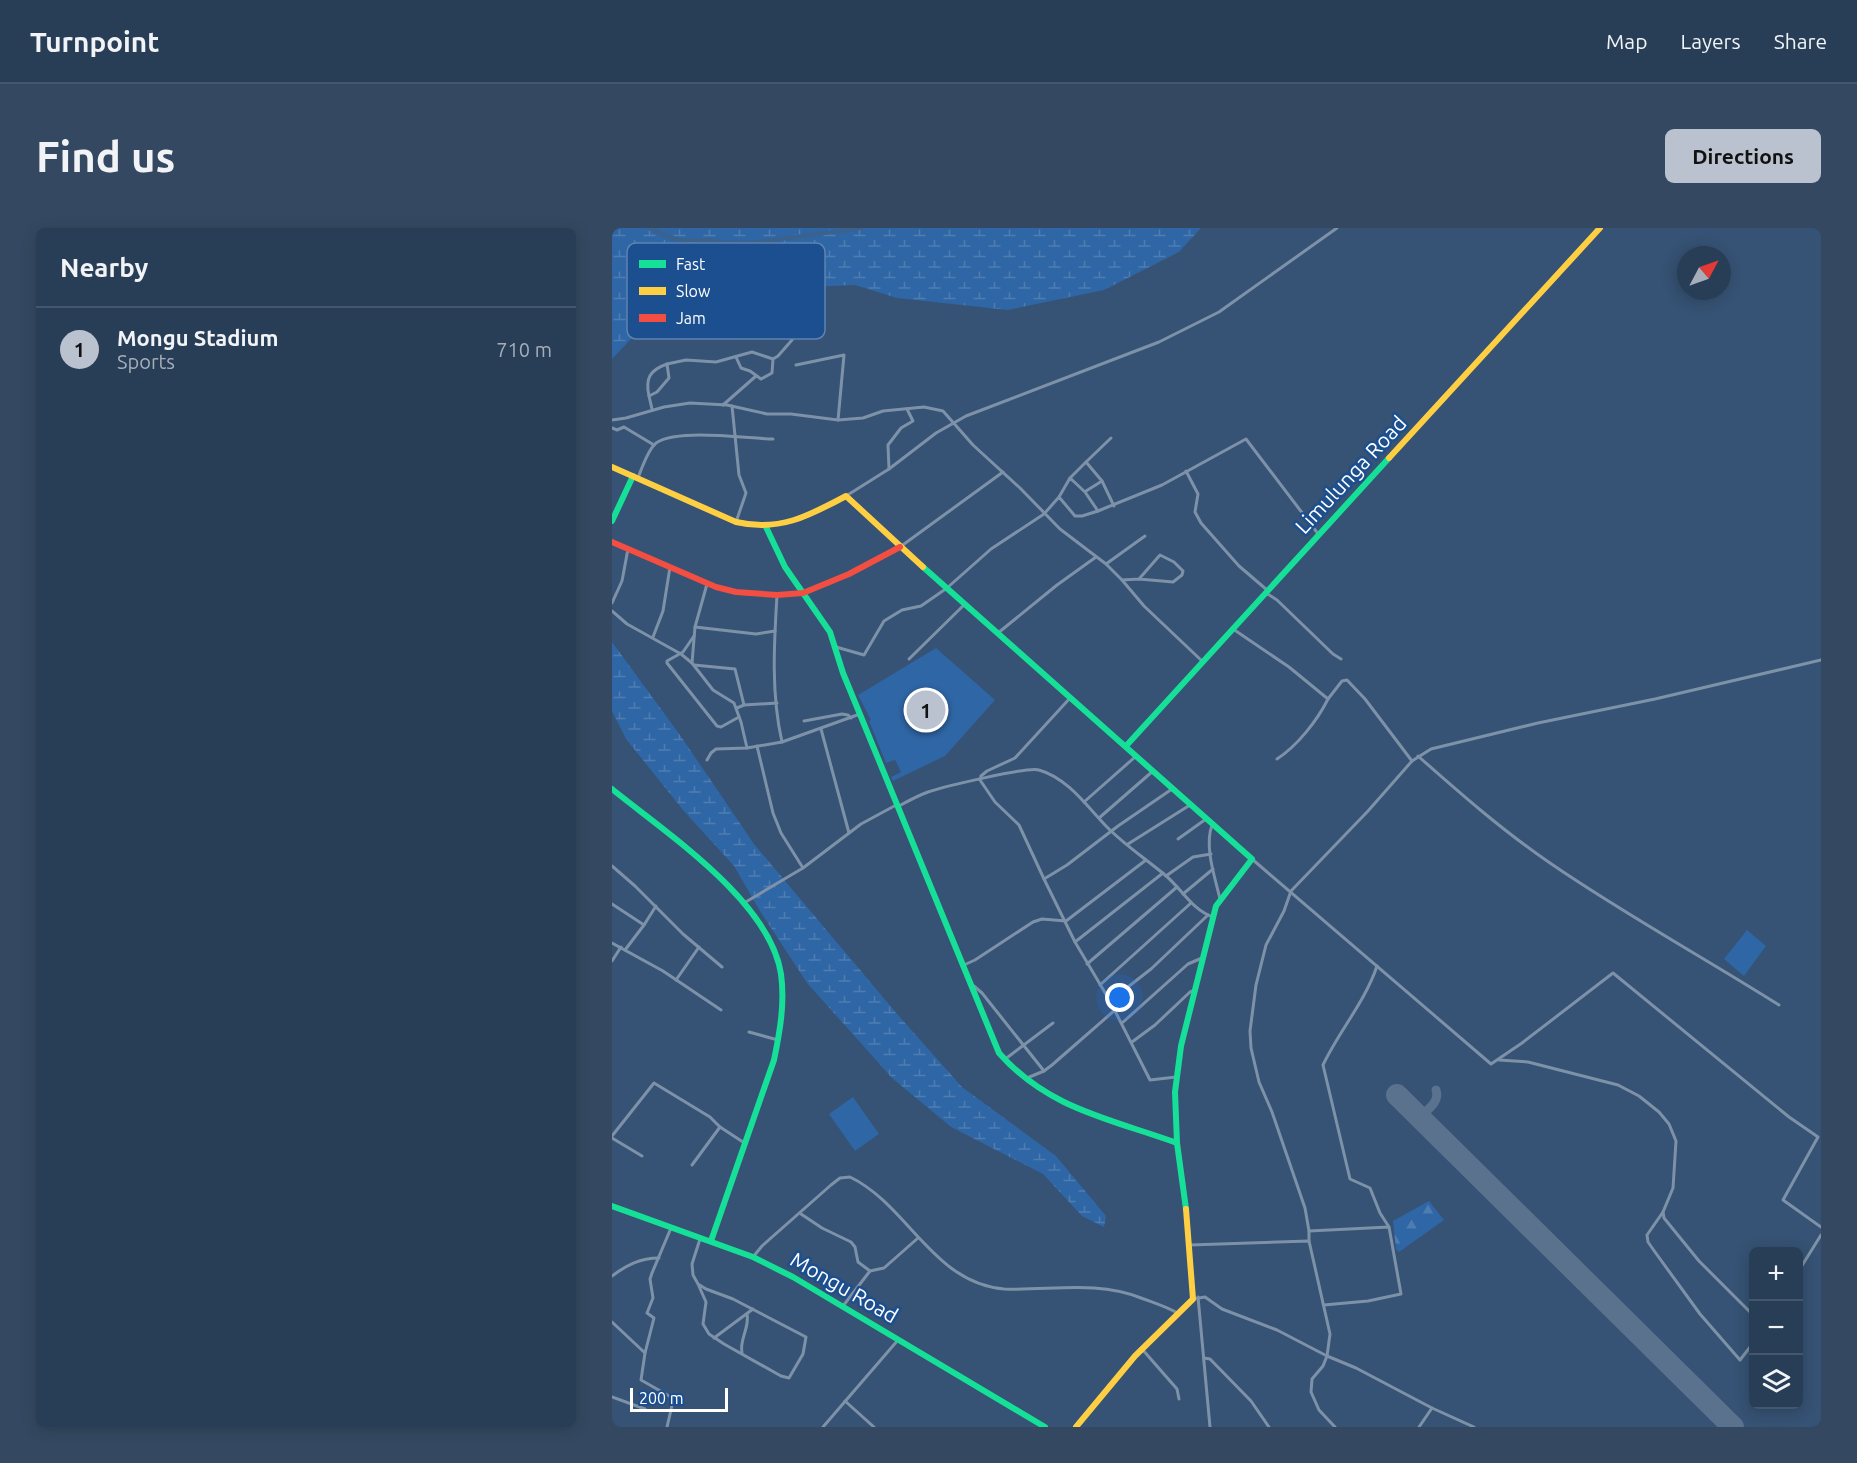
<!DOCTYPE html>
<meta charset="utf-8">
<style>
:root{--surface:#283e57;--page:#344961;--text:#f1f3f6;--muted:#a5aeba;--line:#44576d;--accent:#b9c2ce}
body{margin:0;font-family:Ubuntu,sans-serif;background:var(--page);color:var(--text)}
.controls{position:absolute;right:18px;bottom:18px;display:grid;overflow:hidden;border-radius:9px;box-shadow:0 3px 15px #0003}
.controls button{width:54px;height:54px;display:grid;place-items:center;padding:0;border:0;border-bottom:2px solid var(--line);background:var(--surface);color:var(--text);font:30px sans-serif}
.compass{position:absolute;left:1065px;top:18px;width:54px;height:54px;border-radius:50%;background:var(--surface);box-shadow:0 3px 15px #0003;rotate:49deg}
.scale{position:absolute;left:18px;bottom:15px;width:98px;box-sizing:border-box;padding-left:6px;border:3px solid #fff;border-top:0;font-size:16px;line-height:21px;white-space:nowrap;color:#fff;-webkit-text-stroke:4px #1b4f8f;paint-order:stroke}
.you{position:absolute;left:508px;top:770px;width:21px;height:21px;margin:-15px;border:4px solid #fff;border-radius:50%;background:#1a73e8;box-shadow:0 0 0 9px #1a73e833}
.badge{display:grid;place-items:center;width:39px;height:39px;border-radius:50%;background:var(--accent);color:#111;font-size:20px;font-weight:700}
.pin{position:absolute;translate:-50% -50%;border:3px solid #fff;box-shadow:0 2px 6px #0006}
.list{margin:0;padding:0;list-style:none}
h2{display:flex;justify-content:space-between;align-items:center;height:78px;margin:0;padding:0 24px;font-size:26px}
h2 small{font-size:20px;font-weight:400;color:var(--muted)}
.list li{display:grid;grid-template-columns:39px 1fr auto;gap:18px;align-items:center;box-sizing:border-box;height:84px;padding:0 24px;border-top:2px solid var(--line)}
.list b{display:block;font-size:22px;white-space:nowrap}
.list p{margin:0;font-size:20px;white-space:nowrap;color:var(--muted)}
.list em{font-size:20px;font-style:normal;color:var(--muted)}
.icon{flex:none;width:33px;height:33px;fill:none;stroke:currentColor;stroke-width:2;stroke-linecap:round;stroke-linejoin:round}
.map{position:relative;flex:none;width:1209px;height:1199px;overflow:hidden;border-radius:9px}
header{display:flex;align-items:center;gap:36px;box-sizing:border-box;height:84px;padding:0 30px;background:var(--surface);border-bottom:2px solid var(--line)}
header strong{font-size:28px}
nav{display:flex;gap:33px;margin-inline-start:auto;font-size:21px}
.intro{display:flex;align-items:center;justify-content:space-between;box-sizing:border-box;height:144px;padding:0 36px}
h1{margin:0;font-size:42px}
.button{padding:15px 27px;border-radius:9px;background:var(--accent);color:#111;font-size:21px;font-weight:700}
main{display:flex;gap:36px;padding:0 36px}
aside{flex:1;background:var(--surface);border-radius:9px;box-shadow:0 3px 15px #0003}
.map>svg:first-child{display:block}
.grass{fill:#2f66a5}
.forest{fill:url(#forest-firs)}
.wetland{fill:url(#wetland-marsh)}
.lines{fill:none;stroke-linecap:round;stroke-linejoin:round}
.canal{stroke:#3b618d;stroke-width:4}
.taxiway{stroke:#5a728e;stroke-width:9}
.runway{stroke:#5a728e;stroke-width:22}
.street{stroke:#7d92a8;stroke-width:3}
.fast{stroke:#16e098;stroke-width:6}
.slow{stroke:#ffcf43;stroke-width:6}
.jam{stroke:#f24e42;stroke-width:6}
.labels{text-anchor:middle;stroke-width:5;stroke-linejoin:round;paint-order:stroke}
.street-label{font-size:21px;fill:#fff;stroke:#1b4f8f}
.key{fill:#1b4f8f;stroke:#5f84b1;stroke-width:1.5}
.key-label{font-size:16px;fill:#fff}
</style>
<header>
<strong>Turnpoint</strong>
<nav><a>Map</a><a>Layers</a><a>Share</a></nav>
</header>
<div class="intro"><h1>Find us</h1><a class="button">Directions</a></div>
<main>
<aside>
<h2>Nearby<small></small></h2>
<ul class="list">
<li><span class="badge">1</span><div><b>Mongu Stadium</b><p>Sports</p></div><em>710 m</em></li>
</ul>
</aside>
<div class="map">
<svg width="1209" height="1199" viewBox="0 0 1209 1199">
<defs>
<pattern id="forest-firs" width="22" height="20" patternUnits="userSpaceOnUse" patternTransform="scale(1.5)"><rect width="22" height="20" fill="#2f66a5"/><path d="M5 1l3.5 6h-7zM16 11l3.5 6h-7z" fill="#4e7db2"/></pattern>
<pattern id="wetland-marsh" width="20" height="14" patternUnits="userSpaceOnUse" patternTransform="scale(1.5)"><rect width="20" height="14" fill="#2f66a5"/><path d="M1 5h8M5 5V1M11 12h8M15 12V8" fill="none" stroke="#4e7db2"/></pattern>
</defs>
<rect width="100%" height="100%" fill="#365274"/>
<g class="grass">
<path d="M324,420L383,472L333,528L281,553L279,549L289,544L283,532L274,535L257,493L259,492L246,467Z"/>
<path d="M1135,702L1154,718L1132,748L1112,731Z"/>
<path d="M241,869L267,906L243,923L217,886Z"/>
</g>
<path class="forest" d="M817,973L832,992L787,1024L784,1021L781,993Z"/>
<g class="wetland">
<path d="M0,0H589L567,24L492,62L396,82L285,70L243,57L196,59L164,57L88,71L36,93L0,131Z"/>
<path d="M0,414L68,507L142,616L286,787L350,859L444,928L494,988L492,999L470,988L431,946L339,899L280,850L195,755L148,683L122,638L71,582L14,511L0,483Z"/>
</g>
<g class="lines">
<path class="canal" d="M36,0L66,12H98L117,15L146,14L249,0"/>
<path class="taxiway" d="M808,889C816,881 828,874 824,862"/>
<path class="runway" d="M785,867L1121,1199"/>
<g class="street">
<path d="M124,129L129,140L138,143L149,151L160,145L161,131"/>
<path d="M184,137L232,127L226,192"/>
<path d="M37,168C33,150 38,142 55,136"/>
<path d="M111,177L144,148"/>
<path d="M120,178L127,247L134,265L124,294"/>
<path d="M40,181L37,168L45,164L57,150L55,136L74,132L104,134L140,124L161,131L166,128L180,112"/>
<path d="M0,192L14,190L52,179L78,175L115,177L155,186H179L226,192L251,190L271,183L312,179L331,183L361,217L408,260L448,301L494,336L510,352L527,351L561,354L570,347L571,343L562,334L548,327L527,351"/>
<path d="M0,200L5,202L12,199L42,217"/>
<path d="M499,210L474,234L490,253L502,278"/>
<path d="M277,241L276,217L289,200L301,193L295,181"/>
<path d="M574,243L586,266L583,284L589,295L627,338L655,362"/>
<path d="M26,250C30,239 35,225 42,217C57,199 138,211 161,211"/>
<path d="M458,250L474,234"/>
<path d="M474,263L490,253"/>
<path d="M234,268L277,241L324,205L354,188L547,114L607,84L725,0"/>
<path d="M486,283L550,257L634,211L707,307"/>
<path d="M288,319L391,244"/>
<path d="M494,336L533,308"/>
<path d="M510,352L532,378L590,433"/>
<path d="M654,365L665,372L721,426L729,431"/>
<path d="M165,367C162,416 159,466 170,514"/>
<path d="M0,375L10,353L16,321"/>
<path d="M0,383L15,396L69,426L80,435L101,462L122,475L129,494L135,520"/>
<path d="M83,399L144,406L163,403"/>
<path d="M621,401L677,439L716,471C705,493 685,518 665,531"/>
<path d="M386,405L445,357L484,329"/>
<path d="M82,408L71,424L55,433V435L105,498L109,499L127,489"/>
<path d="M41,409L51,383L58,339"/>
<path d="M224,419L252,427L272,393L290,382L309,378L335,360L379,321L432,286L447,269L458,250L473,264L486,283L470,288H463L447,269"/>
<path d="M297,431L353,376"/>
<path d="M80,435L83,399L95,356"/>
<path d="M82,437L123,441L132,477"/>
<path d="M459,469L403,530L375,543L369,548L368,552L383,574L407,597L432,651L463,714L498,773L538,852L564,849"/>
<path d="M716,471L730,453L735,452L753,471L800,533"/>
<path d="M125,480L132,477L165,475"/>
<path d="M192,493L230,486L236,487L239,490"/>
<path d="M209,501L237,605"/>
<path d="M145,518L161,585L169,605L191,640"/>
<path d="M806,528C849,566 891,603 938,635C1012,686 1091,729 1167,777"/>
<path d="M95,532L99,525L104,521L135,520L170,514L248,486"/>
<path d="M472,574L523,529"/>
<path d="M287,578C296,573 305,568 316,564C331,559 417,538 427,542C455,550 474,577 493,597C511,616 534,631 553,647C569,660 580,682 601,689"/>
<path d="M487,590L541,543"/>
<path d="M600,597C592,619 603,649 608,671"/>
<path d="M566,611L594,591"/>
<path d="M516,616L578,577"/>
<path d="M640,631L879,836L910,815L1001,745L1177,889L1206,909L1171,972L1209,999"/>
<path d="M0,638L23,658L71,706L110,739"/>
<path d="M554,648L581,629L599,626"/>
<path d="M432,651L455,637L506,598L560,561"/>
<path d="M571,666L601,641"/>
<path d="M132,675L191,640L249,596L286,576"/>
<path d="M0,676L32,697"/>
<path d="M463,714L551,645"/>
<path d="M0,715L51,743L109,782"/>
<path d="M13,722L32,697L44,678"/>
<path d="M0,733L9,719"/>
<path d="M475,736L565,659"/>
<path d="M352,737L363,732L421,694L430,691L454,693L534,632"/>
<path d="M765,738C753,774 727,803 711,837L738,951L758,960L768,985L777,999"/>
<path d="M64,752L87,719"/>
<path d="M488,757L579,675"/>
<path d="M362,758L370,765L432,843"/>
<path d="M498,773L539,741L596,687"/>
<path d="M510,795L576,736L590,730"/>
<path d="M137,804L166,812"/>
<path d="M520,814L543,797L578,764L583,762"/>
<path d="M392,832L441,795"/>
<path d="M887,832L916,834L1006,857L1027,868L1047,884L1057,896L1064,913L1061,960L1051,984L1052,990L1087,1033L1142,1088"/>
<path d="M415,850L432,843L440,837L503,782"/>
<path d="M0,908L42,855L98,889L108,899"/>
<path d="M0,910L30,928"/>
<path d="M80,937L108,899L134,916"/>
<path d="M1051,984L1035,1007L1036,1014L1043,1024L1088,1086L1128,1132L1142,1114"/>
<path d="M189,986L210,1000L239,1014L243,1019L246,1034L258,1043"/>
<path d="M697,1003L693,980L660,884L647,854L639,820L638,803L644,757L654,717L672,683L679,663L756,583L800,533L819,521L926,495L1043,471L1209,432"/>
<path d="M697,1013V1003L777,999L789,1066L756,1073L712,1077"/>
<path d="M578,1017L697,1013L718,1106L715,1128L711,1138L700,1151L699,1164L707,1182L723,1199"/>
<path d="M141,1029L150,1018L219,957L228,950L238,949C296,977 321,1055 392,1061C438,1063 484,1052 529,1070C542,1075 554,1078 567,1086"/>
<path d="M1186,1044L1209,1007"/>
<path d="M0,1048C15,1037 28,1030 47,1030"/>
<path d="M86,1056L94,1074L91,1096L97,1106L112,1116L169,1148L177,1150L191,1126L194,1109L121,1071L94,1061L86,1056L81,1047L80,1036L88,1011"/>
<path d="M586,1069L598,1199"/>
<path d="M581,1071L593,1069L610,1081L665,1102L715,1128L744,1140L820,1180L862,1199"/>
<path d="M231,1078L258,1043L272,1040L306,1010"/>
<path d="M0,1094L33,1125"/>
<path d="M102,1110L141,1081"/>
<path d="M530,1121L565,1161L567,1171"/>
<path d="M130,1125C127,1111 138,1100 135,1086"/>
<path d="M592,1130L598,1131L639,1173L657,1199"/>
<path d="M0,1169L33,1181"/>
<path d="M233,1173L262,1199"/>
<path d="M55,1199L61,1173L59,1169L29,1152L33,1125L42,1090L35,1085L41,1070L38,1051L40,1045L59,1000"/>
<path d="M211,1199L286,1112"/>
<path d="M807,1199L820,1180"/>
</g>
<g class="fast">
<path d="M0,293L21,248"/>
<path d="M154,299L173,339L218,404L231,445L387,825C436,881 499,891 565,915"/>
<path d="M311,339L640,631L604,678L569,818L563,864L565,915L574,981"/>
<path d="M514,518L777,230"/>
<path d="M0,561C54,605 158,673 169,746C173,775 168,803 162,832L99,1013"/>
<path d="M0,978L141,1029L181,1049L433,1199"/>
</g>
<g class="slow">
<path d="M777,230L988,0"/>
<path d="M0,239L124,294C167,304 197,288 234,268L311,339"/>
<path d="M464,1199L523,1128L581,1071L574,981"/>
</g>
<path class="jam" d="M0,314L104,359L124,364L165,367L191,365L237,346L288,319"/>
</g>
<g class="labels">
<g class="street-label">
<text transform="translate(739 247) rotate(-47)" y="7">Limulunga Road</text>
<text transform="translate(232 1060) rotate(30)" y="7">Mongu Road</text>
</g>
</g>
<rect x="15" y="15" width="198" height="96" rx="9" class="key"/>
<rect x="27" y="32" width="27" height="8" fill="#16e098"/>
<rect x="27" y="59" width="27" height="8" fill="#ffcf43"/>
<rect x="27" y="86" width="27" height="8" fill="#f24e42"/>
<g class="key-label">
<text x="64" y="42">Fast</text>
<text x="64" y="69">Slow</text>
<text x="64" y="96">Jam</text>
</g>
</svg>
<div class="controls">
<button>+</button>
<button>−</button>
<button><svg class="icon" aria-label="layers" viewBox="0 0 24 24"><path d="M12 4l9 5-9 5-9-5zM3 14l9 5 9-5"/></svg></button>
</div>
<svg class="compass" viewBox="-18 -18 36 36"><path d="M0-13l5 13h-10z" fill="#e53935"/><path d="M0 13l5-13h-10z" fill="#a5aeba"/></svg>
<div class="scale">200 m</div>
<div class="you"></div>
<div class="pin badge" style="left:314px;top:482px">1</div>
</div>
</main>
